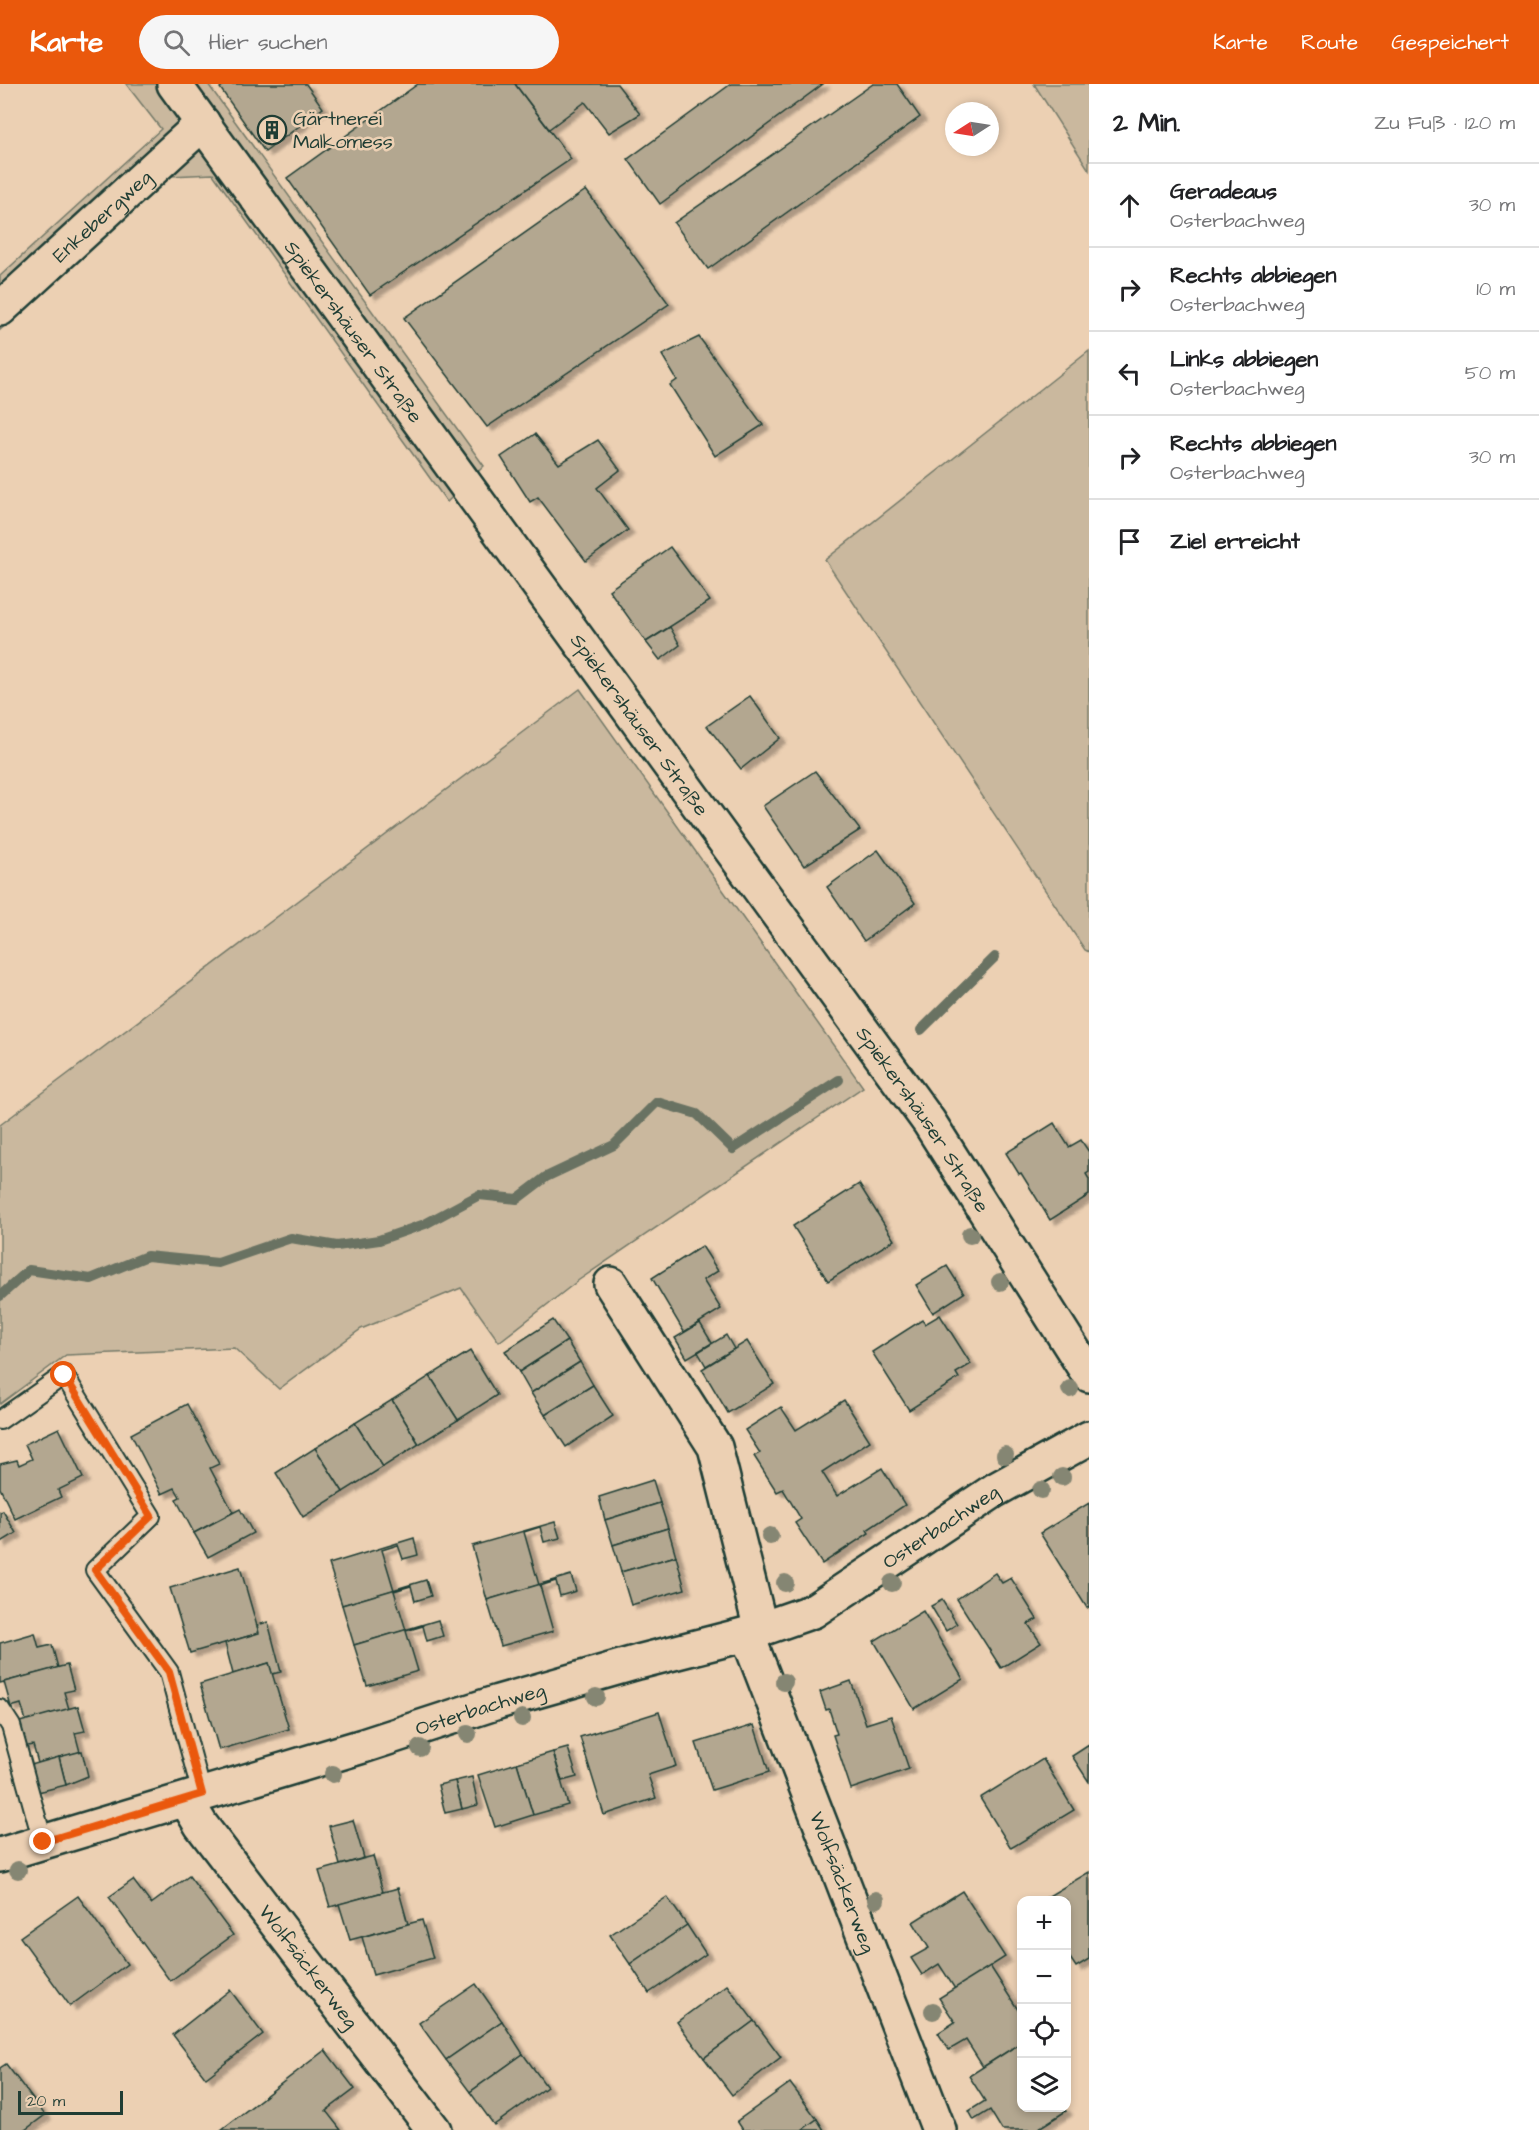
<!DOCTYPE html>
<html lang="de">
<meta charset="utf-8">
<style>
:root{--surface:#fff;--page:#f6f6f6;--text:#202124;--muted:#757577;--line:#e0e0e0;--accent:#ea580c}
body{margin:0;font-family:"Architects Daughter",sans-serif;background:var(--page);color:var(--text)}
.controls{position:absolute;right:18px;bottom:18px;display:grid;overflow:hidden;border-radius:12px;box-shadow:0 3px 9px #0003}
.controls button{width:54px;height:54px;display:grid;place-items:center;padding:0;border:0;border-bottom:2px solid var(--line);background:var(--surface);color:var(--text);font:30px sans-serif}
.compass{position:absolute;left:945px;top:18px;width:54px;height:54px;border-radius:50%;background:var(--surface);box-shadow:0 3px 9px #0003;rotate:258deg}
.scale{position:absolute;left:18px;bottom:15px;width:105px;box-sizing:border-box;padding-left:6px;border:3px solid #1f3d34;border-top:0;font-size:16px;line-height:21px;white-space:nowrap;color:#1f3d34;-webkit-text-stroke:4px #ecd0b3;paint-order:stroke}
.stop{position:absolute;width:18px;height:18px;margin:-14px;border:4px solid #ea580c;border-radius:50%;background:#fff}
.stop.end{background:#ea580c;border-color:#fff;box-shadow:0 2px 6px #0008}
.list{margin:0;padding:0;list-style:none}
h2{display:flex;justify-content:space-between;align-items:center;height:78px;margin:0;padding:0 24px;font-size:26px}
h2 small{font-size:20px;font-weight:400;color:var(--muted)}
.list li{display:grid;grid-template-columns:39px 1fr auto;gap:18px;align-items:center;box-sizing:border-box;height:84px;padding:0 24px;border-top:2px solid var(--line)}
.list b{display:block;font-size:22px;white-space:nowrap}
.list p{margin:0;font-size:20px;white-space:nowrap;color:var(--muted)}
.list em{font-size:20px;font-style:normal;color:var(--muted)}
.icon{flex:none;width:33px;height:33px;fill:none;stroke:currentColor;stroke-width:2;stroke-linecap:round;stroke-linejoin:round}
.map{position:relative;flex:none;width:1089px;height:2046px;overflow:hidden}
header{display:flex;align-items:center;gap:36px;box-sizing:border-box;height:84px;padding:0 30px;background:var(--accent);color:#fff}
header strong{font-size:28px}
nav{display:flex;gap:33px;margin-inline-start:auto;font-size:21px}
.search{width:420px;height:54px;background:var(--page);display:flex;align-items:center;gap:15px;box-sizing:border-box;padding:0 21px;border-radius:33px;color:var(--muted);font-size:22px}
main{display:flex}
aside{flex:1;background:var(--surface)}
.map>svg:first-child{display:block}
.green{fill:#cab89e;stroke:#747a69;stroke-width:1.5}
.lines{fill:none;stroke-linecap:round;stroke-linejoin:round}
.stream{stroke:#697262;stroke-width:10}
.building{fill:#b3a790;stroke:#1f3d34;stroke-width:1.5;filter:url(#shadow)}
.lane-casing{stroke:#1f3d34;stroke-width:22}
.street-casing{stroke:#1f3d34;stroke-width:38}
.lane{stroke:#ecd0b3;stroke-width:18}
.street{stroke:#ecd0b3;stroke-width:33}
.tree{fill:#858673}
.route{stroke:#ea580c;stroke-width:8}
.labels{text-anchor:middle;stroke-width:5;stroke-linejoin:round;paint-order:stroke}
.poi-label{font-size:20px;fill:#1f3d34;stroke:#ecd0b3;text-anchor:start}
.street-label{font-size:20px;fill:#1f3d34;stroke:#ecd0b3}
</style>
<header>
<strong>Karte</strong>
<div class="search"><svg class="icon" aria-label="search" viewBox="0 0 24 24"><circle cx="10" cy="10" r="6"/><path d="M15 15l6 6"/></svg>Hier suchen</div>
<nav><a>Karte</a><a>Route</a><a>Gespeichert</a></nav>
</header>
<main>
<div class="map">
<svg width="1089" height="2046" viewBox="0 0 1089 2046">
<defs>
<filter id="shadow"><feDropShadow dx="6" dy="4" stdDeviation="1.5" flood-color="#0004"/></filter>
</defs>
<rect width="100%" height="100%" fill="#ecd0b3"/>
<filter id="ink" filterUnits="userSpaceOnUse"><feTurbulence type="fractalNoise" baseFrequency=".0167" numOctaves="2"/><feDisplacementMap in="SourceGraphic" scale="12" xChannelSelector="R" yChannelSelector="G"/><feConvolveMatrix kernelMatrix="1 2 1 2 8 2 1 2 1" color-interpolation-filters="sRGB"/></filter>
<g filter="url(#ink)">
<g class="green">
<path d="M126,0H208L484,382L447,418L213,90L170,92L0,246V192L161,45Z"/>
<path d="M1034,0H1089V86Z"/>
<path d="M1089,267V868L1085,866L825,476Z"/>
<path d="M580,605L863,1003L579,1196L499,1258L461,1204L361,1245L279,1305L234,1264L66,1271L0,1320V1041Z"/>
</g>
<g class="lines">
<g class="stream">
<path d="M921,946L995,873"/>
<path d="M0,1212L29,1186L91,1195L147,1172L218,1179L291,1154L337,1162L379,1156L425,1140L479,1111L517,1115L546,1093L614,1061L657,1018L697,1030L733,1065L839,996"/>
</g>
</g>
<g class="building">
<path d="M225,0H306L323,24L265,68L220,4Z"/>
<path d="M418,0H515L571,75L370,211L287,94Z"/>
<path d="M515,0H617L640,30L609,49L585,18L549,45Z"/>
<path d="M731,0H823L660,120L628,75Z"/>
<path d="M873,0H897L920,33L708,185L674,139Z"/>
<path d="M586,106L669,220L487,343L404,234Z"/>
<path d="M699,253L763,341L715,372L670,301L677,296L662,271Z"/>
<path d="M535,350L559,380L598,356L620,386L597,404L628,446L586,477L538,413L530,418L501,373Z"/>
<path d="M670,463L710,517L646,558L609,506Z"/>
<path d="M670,543L680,561L660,576L646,558Z"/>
<path d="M750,612L780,654L741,685L707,642Z"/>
<path d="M815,687L860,746L804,782L763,722Z"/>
<path d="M878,766L915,819L864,857L827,803Z"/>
<path d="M1054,1039L1069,1063L1081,1056L1089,1068V1088L1086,1090L1089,1095V1111L1050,1136L1021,1089L1019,1090L1006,1069Z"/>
<path d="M859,1100L894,1156L828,1197L793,1142Z"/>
<path d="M702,1162L718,1187L703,1196L721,1225L684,1248L652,1194Z"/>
<path d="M947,1182L964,1209L933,1229L916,1201Z"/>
<path d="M940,1231L971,1280L956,1289L959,1294L909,1326L872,1268L922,1236L925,1240Z"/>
<path d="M553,1236L567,1257L519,1288L505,1267Z"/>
<path d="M700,1239L712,1259L687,1274L675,1254Z"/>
<path d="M726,1251L734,1265L706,1282L698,1268Z"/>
<path d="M567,1257L580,1278L531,1309L519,1288Z"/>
<path d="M747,1257L774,1300L728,1329L702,1285Z"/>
<path d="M470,1267L497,1311L458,1336L430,1292Z"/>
<path d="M580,1278L593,1301L545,1331L531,1309Z"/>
<path d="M430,1292L458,1336L419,1360L392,1316Z"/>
<path d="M593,1301L613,1332L566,1363L545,1331Z"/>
<path d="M392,1316L419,1360L383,1383L355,1339Z"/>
<path d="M844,1316L870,1357L822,1388L837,1412L882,1384L905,1421L867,1446L869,1449L822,1480L795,1439L801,1435L783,1405L777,1408L754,1372L760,1369L745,1346L781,1323L796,1346Z"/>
<path d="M187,1320L219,1380L210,1384L233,1428L194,1449L176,1415L180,1413L175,1404L162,1410L131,1350Z"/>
<path d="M355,1339L383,1383L343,1408L315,1364Z"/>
<path d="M59,1344L83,1394L58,1406L61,1413L15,1435L0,1404V1380L17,1376L19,1381L32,1375L25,1360Z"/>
<path d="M315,1364L343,1408L303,1433L276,1389Z"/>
<path d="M653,1396L660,1419L605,1436L599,1413Z"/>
<path d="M660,1419L668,1444L613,1461L605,1436Z"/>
<path d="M1089,1419V1523L1087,1524L1040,1449Z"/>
<path d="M240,1425L253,1449L208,1473L194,1449Z"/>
<path d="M3,1427L16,1449L0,1459V1428Z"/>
<path d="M555,1438L560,1454L544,1458L540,1443L524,1448L539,1501L487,1516L472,1462Z"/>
<path d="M668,1444L676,1472L621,1488L613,1461Z"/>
<path d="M414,1454L418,1471L403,1475L398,1461L382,1466L394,1506L342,1521L329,1480Z"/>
<path d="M676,1472L685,1505L631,1521L621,1488Z"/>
<path d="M240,1483L259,1549L190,1569L170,1504Z"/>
<path d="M995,1489L1002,1499L1011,1494L1037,1535L1028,1540L1041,1559L1001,1584L957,1515Z"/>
<path d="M571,1491L576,1507L560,1512L556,1497L540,1502L553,1547L501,1562L487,1516Z"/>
<path d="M426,1496L431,1512L415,1517L411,1502L394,1507L406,1546L354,1561L342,1521Z"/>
<path d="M942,1516L957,1540L946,1547L931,1522Z"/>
<path d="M923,1527L963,1595L914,1625L874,1557Z"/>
<path d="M438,1536L443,1552L427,1557L423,1542L406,1547L418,1587L367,1602L354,1561Z"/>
<path d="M268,1538L281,1588L272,1590L269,1579L233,1590L225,1559L259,1549L257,1541Z"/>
<path d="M35,1549L39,1564L52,1561L58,1584L0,1599V1559Z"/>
<path d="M269,1579L289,1645L219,1666L200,1600Z"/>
<path d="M67,1581L74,1606L64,1608L69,1625L26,1637L21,1620L11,1623L4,1598Z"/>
<path d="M851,1597L866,1640L891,1632L909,1685L851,1705L833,1651L837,1650L829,1625L826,1626L820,1608Z"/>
<path d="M78,1622L85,1647L75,1649L80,1668L38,1679L33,1661L23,1663L16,1639Z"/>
<path d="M659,1628L676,1682L648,1691L656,1714L604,1731L580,1653Z"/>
<path d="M754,1641L769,1688L712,1706L696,1659Z"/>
<path d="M1089,1661V1698L1072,1672Z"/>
<path d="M568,1664L577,1693L562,1697L553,1668Z"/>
<path d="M82,1667L88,1692L66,1701L59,1673Z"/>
<path d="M553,1668L568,1721L533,1731L517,1679Z"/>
<path d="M59,1673L66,1701L38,1708L31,1681Z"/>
<path d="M1043,1675L1074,1726L1011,1764L980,1714Z"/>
<path d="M517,1679L533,1731L495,1743L478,1691Z"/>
<path d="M472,1693L478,1721L462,1725L455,1697Z"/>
<path d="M455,1697L462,1725L445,1729L438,1701Z"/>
<path d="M353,1736L364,1774L340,1781L329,1742Z"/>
<path d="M373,1772L383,1808L330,1823L319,1787Z"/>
<path d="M1089,1788V1875L1076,1883L1066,1868V1816H1042Z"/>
<path d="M189,1792L233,1851L170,1897L109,1813L133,1796L151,1820Z"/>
<path d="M398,1804L408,1840L350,1856L339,1820Z"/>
<path d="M962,1807L1005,1873L955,1905L939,1880L922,1891L911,1874L929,1864L913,1838Z"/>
<path d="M78,1812L127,1880L70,1922L20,1853Z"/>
<path d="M667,1813L687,1841L630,1880L610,1851Z"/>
<path d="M422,1836L433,1874L373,1891L362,1853Z"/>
<path d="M687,1841L706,1870L649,1909L630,1880Z"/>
<path d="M990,1882L1022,1932V1958L983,1983L966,1956L949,1966L938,1949L955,1938L939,1914Z"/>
<path d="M476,1900L502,1937L446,1976L419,1939Z"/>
<path d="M727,1901L754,1937L704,1974L677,1938Z"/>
<path d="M230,1906L263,1950L206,1994L173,1951Z"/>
<path d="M502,1937L523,1970L470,2008L446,1976Z"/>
<path d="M754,1937L781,1973L732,2011L704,1974Z"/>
<path d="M1022,1958V2024H1063L1066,2027L1036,2046H1002L990,2026L974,2036L969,2027L985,2017L969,1992Z"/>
<path d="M325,1966L355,2005L326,2027L341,2046H221Z"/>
<path d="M523,1970L547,2003L494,2041L470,2008Z"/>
<path d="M6,1980L45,2031L25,2046H0V1984Z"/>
<path d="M790,1999L817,2035L802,2046H743L737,2037Z"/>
<path d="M817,2035L824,2046H802Z"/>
</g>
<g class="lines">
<g class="lane-casing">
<g id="lane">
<path d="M0,1336L64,1291L151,1432L95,1486L169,1588L202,1710"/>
<path d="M0,1625L11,1642L43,1758"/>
</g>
</g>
<g class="street-casing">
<g id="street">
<path id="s1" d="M174,0L929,1038L1089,1291"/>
<path id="s2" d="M0,225L203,39"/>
<path d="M611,1200L715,1363L761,1546"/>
<path id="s3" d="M747,1550L939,2046"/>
<path id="s4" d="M186,1716L201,1741L434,2046"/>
<path id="s5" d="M0,1771L363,1662L498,1618L638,1578L747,1550L813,1527L995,1406L1089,1354"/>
</g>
</g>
<use href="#lane" class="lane"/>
<use href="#street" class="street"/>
</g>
<g class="tree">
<circle cx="970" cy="1151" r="9"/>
<circle cx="1000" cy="1198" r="9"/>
<circle cx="1070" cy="1305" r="9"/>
<circle cx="1005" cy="1371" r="9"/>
<circle cx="1062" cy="1393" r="9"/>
<circle cx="1041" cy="1406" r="9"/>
<circle cx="770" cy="1452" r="9"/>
<circle cx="785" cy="1499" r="9"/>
<circle cx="892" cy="1499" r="9"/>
<circle cx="784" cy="1598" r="9"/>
<circle cx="596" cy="1613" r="9"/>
<circle cx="522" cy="1634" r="9"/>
<circle cx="468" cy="1650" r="9"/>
<circle cx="420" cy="1664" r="9"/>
<circle cx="333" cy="1690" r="9"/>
<circle cx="18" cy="1786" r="9"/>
<circle cx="876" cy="1816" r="9"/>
<circle cx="933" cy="1927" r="9"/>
</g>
</g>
<g class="lines" filter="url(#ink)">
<path class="route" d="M43,1758L202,1710L169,1588L95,1486L151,1432L64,1291"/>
</g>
<defs>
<g id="building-ring" transform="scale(1.5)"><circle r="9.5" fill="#ecd0b3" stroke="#1f3d34" stroke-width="1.5"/><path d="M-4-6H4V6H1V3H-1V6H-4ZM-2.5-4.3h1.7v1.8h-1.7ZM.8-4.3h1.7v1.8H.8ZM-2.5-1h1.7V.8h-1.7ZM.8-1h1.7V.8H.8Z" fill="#1f3d34"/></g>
</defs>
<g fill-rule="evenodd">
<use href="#building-ring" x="272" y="46"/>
</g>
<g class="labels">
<g class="poi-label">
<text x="293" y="41">Gärtnerei<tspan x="293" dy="23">Malkomess</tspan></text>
</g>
<g class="street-label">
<text dy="7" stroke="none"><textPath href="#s2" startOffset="138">Enkebergweg</textPath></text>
<text dy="7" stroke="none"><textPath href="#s1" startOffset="306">Spiekershäuser Straße</textPath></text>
<text dy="7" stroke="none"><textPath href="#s1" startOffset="792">Spiekershäuser Straße</textPath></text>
<text dy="7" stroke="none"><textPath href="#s1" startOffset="1278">Spiekershäuser Straße</textPath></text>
<text dy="7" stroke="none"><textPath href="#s5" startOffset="1002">Osterbachweg</textPath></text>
<text dy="7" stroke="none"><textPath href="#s5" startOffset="502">Osterbachweg</textPath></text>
<text dy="7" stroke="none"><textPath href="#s3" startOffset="266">Wolfsäckerweg</textPath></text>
<text dy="7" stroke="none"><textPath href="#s4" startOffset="207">Wolfsäckerweg</textPath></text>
</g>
</g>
</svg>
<div class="controls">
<button>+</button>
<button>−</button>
<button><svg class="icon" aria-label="locate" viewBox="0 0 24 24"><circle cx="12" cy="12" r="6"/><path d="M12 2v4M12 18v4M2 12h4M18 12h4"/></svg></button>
<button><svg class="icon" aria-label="layers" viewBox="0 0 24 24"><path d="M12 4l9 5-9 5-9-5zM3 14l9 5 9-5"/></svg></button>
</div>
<svg class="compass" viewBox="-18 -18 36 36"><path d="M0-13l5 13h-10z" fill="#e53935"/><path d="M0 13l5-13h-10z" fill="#757577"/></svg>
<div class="scale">20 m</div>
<div class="stop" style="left:64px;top:1291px"></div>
<div class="stop end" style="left:43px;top:1758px"></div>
</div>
<aside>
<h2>2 Min.<small>Zu Fuß · 120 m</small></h2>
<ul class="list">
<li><svg class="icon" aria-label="ahead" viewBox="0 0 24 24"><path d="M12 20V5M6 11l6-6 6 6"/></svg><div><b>Geradeaus</b><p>Osterbachweg</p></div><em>30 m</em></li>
<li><svg class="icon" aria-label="right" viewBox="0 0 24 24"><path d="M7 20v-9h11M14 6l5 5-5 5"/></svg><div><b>Rechts abbiegen</b><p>Osterbachweg</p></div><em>10 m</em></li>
<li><svg class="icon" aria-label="left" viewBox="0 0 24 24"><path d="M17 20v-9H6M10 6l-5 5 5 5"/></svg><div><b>Links abbiegen</b><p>Osterbachweg</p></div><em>50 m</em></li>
<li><svg class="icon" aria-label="right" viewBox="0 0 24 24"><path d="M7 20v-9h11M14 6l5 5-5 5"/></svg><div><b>Rechts abbiegen</b><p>Osterbachweg</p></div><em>30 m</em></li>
<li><svg class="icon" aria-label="arrive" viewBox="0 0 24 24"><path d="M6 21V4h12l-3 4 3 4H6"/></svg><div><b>Ziel erreicht</b></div></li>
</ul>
</aside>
</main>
